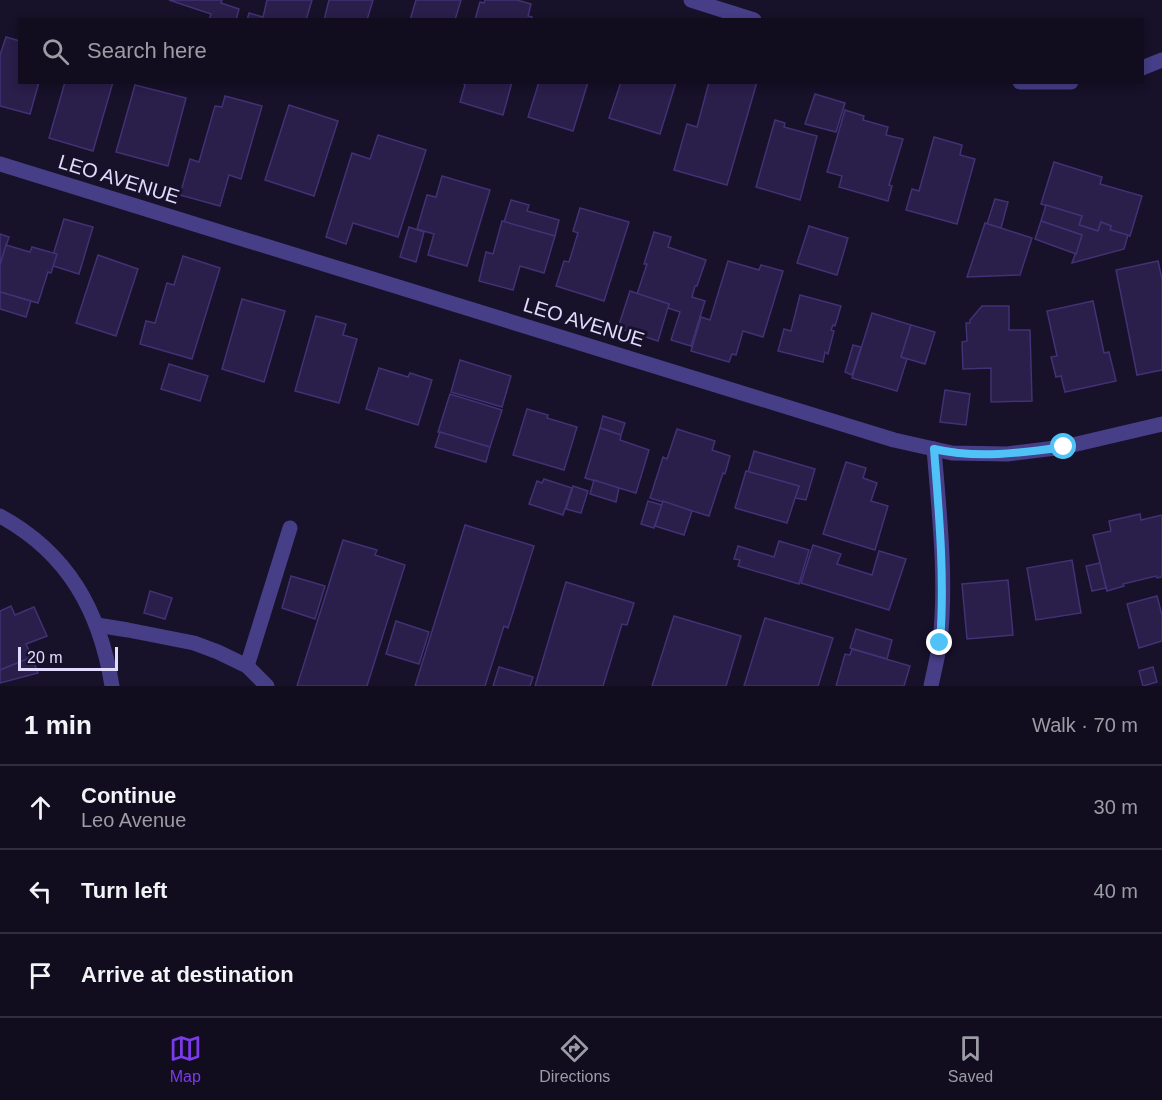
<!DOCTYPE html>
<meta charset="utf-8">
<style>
:root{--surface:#110d1f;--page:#1a1628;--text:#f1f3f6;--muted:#9c9ca4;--line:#302d3d;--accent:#7c3aed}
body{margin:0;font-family:Arial,sans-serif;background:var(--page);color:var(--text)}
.scale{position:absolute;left:18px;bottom:15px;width:100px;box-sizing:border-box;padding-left:6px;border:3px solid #e1dbfe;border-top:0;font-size:16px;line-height:21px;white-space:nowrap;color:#e1dbfe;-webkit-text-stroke:4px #171129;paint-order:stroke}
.stop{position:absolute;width:18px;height:18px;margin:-14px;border:4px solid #4fc3f7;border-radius:50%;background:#fff}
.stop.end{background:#4fc3f7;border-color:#fff;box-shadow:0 2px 6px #0008}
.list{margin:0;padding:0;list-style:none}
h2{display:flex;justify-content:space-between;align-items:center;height:78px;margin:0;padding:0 24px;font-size:26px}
h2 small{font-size:20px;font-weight:400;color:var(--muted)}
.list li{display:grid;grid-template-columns:39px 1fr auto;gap:18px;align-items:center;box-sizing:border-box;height:84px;padding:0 24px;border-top:2px solid var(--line)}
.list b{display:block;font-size:22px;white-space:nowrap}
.list p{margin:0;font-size:20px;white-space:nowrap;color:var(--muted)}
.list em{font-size:20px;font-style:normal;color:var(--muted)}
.icon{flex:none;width:33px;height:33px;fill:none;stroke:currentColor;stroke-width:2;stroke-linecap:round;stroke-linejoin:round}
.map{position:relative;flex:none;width:1162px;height:686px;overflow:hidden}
.search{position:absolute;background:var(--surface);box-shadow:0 3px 9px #0003;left:18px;right:18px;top:18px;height:66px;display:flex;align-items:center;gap:15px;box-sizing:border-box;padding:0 21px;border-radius:0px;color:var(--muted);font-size:22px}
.sheet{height:330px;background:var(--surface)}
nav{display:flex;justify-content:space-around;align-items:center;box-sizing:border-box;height:84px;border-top:2px solid var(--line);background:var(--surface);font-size:16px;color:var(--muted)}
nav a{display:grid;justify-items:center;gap:3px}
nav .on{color:var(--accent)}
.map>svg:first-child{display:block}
.building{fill:#2a1e4a;stroke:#433175;stroke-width:1.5}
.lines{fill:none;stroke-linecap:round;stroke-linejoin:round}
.minor{stroke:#463e87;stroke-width:15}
.route{stroke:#4fc3f7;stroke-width:8}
.labels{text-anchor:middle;stroke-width:6;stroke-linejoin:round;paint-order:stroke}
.street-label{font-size:20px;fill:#e1dbfe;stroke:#171129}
</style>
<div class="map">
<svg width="1162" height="686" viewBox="0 0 1162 686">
<rect width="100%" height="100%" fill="#171129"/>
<g class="building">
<path d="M169,0H222L221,3L239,9L236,20H209L211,14Z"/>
<path d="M267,0H312L306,20H247L249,13L263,17Z"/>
<path d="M329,0H373L367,20H324Z"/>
<path d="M416,0H461L455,20H410Z"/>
<path d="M485,0H517L531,4L528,16L532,17L531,20H475L480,2L484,3Z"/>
<path d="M6,37L20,41V82H39L30,114L0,106V55Z"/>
<path d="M65,82H113L93,151L49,138Z"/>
<path d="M512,82L503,115L460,102L465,85L461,82Z"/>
<path d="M539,82H588L573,131L528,117Z"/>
<path d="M621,82H676L660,134L609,118Z"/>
<path d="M709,82H757L727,185L674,170L687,124L697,127Z"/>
<path d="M135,85L186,98L168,166L116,152Z"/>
<path d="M815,94L845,103L836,132L805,124Z"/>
<path d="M225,96L262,106L241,179L229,175L220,206L180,195L190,159L199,162L215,106L222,107Z"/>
<path d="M289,105L338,121L314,196L265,180Z"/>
<path d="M845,110L864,116L863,120L888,127L886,135L903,139L889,185L892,186L888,201L839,187L842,176L827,172Z"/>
<path d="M775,120L785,123L784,127L817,136L800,200L756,187Z"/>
<path d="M378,135L426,150L398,237L353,223L346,244L326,237L352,153L370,159Z"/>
<path d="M934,137L962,145L960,155L975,159L957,224L906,210L912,189L919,191Z"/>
<path d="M1054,162L1102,177L1100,184L1142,196L1130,236L1110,230L1111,226L1101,222L1098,231L1079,225L1082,216L1041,204Z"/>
<path d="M442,176L490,190L467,266L428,255L434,234L417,229L427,195L436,197Z"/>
<path d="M995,199L1008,202L1001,228L987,224Z"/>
<path d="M511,200L529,205L527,211L559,220L555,236L504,222Z"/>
<path d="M1046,205L1082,216L1079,225L1098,231L1101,222L1111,226L1110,230L1128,235L1124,249L1072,263L1082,235L1041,221Z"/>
<path d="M580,208L629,222L604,301L556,286L564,261L569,262L578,233L573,231Z"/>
<path d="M64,219L93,227L79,274L50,265Z"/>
<path d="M502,221L555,236L544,273L520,266L513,290L479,281L486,252L493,254Z"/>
<path d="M1041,221L1082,235L1076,254L1035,239Z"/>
<path d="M985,223L1032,238L1020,275L967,277Z"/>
<path d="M809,226L848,238L837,275L797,263Z"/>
<path d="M409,227L424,232L416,262L400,257Z"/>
<path d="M654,232L671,237L668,247L706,260L697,286H695L692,297L705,301L691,346L671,340L680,312L668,308L669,304L637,294L647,264H644Z"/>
<path d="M0,234L9,237L0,265Z"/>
<path d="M6,245L30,252L32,247L57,254L51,273L48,272L38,303L0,292V265Z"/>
<path d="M98,255L138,269L116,336L76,323Z"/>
<path d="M183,256L220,268L192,359L140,344L146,321L155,323L167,283L174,285Z"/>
<path d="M728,261L759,270L761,265L783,271L763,337L743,331L736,355L732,354L729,362L691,351L701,317L710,320Z"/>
<path d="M1158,261L1162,279V370L1137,375L1116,270Z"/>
<path d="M630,291L669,304L658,341L618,328Z"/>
<path d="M0,292L31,301L26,317L0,309Z"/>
<path d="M800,295L841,306L835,326L833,325L831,330L834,331L828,354L825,352L823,362L778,351L784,329L791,331Z"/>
<path d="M242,299L285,311L264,382L222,369Z"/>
<path d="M1093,301L1104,353L1109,352L1116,381L1065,392L1061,376L1056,377L1051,357L1057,356L1047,311Z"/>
<path d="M982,306H1009V330H1030L1032,401L991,402V368L963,369L962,342L967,341L966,323H970V320Z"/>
<path d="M872,313L911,325L901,357L907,359L897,391L852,378Z"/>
<path d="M316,316L346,324L343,335L357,339L339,403L295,391Z"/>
<path d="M911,325L935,332L925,364L901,357Z"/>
<path d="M853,345L861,347L852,375L845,372Z"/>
<path d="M460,360L511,376L502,407L451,392Z"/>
<path d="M169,364L208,376L200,401L161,389Z"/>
<path d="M379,368L408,377L410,373L432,380L418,425L366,409Z"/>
<path d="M945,390L970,394L966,425L940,422Z"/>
<path d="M450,394L502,410L490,447L438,432Z"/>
<path d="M527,409L548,415L547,418L577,427L564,470L513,455Z"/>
<path d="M603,416L625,423L621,435L600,428Z"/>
<path d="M600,428L621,435L620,440L649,450L636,493L585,478Z"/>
<path d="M677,429L715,441L712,450L730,456L725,474L723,473L709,516L650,498L663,457L667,459Z"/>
<path d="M440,432L490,447L486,462L435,447Z"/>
<path d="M754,451L815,469L806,500L795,498L799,486L748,472Z"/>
<path d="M846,462L866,468L863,478L877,483L871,501L888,506L875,550L823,534Z"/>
<path d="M746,471L799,486L787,523L735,508Z"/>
<path d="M544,479L572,488L563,515L529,504L537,481L542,483Z"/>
<path d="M594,480L619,488L616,502L590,494Z"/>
<path d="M573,486L588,491L581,513L566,509Z"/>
<path d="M648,501L662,505L654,528L641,524Z"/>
<path d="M663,501L692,511L684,535L655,526Z"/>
<path d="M1140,514L1141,520L1162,515V577L1157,578L1156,576L1123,584L1124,586L1107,591L1093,535L1111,531L1109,521Z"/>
<path d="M465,525L534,546L508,628L504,626L485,686H415Z"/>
<path d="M343,540L377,550L375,555L405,565L367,686H297Z"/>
<path d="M779,541L809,550L799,584L738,566L740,560L734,559L738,546L774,557Z"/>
<path d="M813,545L841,554L837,564L872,575L879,551L906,559L889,610L801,583Z"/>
<path d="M1072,560L1081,613L1036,620L1027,568Z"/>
<path d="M1100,563L1106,588L1092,591L1086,566Z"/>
<path d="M291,576L325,586L315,619L282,608Z"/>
<path d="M1008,580L1013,635L967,639L962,584Z"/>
<path d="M566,582L634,603L627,625L622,624L603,686H535Z"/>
<path d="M150,591L172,598L165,619L144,613Z"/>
<path d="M1157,596L1162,615V641L1139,648L1127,604Z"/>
<path d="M11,606L15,615L34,607L47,636L26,644L32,657L0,670V611Z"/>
<path d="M674,616L741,636L726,686H652Z"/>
<path d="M765,618L833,638L818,686H744Z"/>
<path d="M396,621L429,632L419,664L386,654Z"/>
<path d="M856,629L892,640L887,659L850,648Z"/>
<path d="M852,649L910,666L904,686H836L845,654L850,655Z"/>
<path d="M32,657L38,673L0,683V670Z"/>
<path d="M499,667L533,677L530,686H493Z"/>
<path d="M1153,667L1157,682L1143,686L1139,671Z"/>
</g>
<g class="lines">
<g class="minor">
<path d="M691,0L754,20"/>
<path d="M1142,68L1162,60"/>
<path d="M1020,82H1071"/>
<path d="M0,164L894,440L952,453L1007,454L1064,447L1162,424"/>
<path d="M0,516C68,553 100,611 112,686"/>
<path d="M97,625L128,630L194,643L218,652L247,666L267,686"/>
<path d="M247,666L290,528"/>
<path d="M931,686C934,671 938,656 940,641C947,580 939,510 934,449"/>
</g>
</g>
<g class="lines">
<path class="route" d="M940,643C945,578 939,513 934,449C977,459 1021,453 1064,447"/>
</g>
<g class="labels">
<g class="street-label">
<text transform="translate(119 179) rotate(17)" y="7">LEO AVENUE</text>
<text transform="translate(584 322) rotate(17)" y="7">LEO AVENUE</text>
</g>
</g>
</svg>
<div class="scale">20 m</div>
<div class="stop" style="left:1064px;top:447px"></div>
<div class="stop end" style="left:940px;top:643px"></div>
<div class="search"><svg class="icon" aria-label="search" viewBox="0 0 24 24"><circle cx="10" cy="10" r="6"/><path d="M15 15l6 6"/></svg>Search here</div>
</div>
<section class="sheet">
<h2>1 min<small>Walk · 70 m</small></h2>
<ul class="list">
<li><svg class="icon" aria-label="ahead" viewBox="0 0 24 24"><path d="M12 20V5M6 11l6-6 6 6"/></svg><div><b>Continue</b><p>Leo Avenue</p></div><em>30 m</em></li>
<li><svg class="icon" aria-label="left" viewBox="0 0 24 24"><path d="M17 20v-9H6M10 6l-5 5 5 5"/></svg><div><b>Turn left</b></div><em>40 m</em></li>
<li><svg class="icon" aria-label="arrive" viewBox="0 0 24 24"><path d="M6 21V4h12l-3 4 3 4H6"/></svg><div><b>Arrive at destination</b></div></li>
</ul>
</section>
<nav>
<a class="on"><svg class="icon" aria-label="map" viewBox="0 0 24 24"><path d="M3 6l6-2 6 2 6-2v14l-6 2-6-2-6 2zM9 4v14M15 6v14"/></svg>Map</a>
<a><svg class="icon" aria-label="directions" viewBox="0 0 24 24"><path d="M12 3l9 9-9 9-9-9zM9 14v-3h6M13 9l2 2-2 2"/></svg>Directions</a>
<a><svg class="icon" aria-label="saved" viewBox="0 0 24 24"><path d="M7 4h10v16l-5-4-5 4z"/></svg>Saved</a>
</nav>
